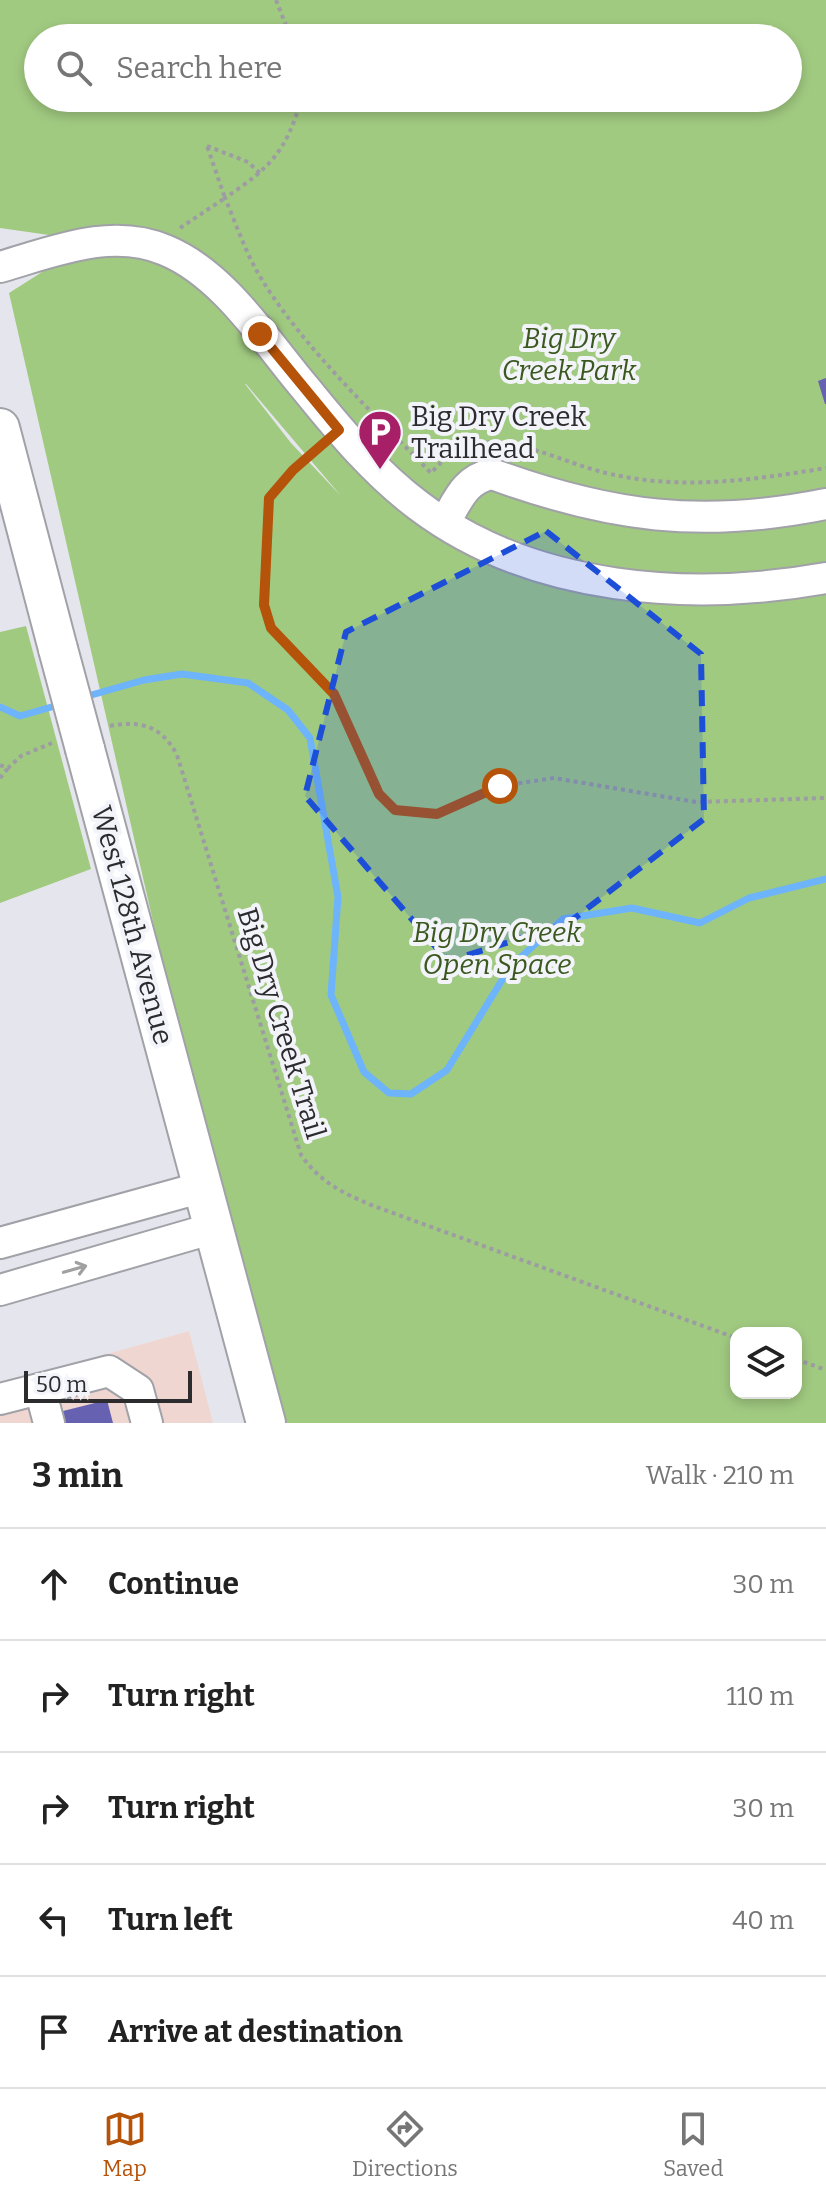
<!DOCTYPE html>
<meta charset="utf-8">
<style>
:root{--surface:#fff;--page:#f2f2f2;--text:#222;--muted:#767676;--line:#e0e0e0;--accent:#b45309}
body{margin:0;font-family:Bitter,serif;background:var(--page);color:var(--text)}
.controls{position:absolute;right:24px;bottom:24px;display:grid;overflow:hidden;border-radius:16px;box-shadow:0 4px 12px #0003}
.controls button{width:72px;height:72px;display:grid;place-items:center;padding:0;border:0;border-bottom:2px solid var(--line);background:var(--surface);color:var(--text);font:40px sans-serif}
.scale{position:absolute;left:24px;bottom:20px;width:168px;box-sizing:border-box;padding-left:8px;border:4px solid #2c2c2f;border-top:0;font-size:22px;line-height:28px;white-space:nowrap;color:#2c2c2f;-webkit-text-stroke:6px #f3f3fa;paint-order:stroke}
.stop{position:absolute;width:24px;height:24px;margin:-18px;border:6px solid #b45309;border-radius:50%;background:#fff}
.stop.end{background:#b45309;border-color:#fff;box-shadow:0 2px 8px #0008}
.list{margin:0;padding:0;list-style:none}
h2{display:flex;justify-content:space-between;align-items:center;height:104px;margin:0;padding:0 32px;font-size:34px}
h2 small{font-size:26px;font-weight:400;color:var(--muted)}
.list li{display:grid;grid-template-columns:52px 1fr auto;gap:24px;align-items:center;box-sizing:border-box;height:112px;padding:0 32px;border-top:2px solid var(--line)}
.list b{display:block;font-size:30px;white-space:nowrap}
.list em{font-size:26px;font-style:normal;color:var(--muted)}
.icon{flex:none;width:44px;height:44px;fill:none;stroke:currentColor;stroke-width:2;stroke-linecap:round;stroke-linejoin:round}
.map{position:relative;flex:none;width:826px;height:1423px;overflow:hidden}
.search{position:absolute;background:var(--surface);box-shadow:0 4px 12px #0003;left:24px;right:24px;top:24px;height:88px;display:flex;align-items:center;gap:20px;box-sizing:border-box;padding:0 28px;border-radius:44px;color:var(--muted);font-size:30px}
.sheet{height:664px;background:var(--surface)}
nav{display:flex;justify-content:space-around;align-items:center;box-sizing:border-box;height:112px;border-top:2px solid var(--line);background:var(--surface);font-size:22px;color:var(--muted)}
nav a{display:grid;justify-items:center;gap:4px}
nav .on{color:var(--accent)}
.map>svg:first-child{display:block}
.commercial{fill:#f0d6d1}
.green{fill:#a1ca81;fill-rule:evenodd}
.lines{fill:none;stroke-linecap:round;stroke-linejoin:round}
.stream{stroke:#6eb4fa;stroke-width:7}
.building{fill:#6761b2}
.minor-casing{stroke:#a1a1a8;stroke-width:34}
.major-casing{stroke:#a1a1a8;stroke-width:42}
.path{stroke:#9c9ca2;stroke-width:4;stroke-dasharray:4 4;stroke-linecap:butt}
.minor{stroke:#fff;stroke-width:30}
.major{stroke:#fff;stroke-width:38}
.major-bridge-casing{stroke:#a1a1a8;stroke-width:42;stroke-linecap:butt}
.major-bridge{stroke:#fff;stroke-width:38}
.oneway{stroke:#a0a0a1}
.route{stroke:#b45309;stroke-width:10}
.marked{fill:#1d4ed8;fill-opacity:0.2;stroke:#1d4ed8;stroke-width:6;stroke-dasharray:16 10;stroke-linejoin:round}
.labels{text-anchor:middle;stroke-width:8;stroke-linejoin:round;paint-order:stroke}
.park-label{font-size:28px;font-style:italic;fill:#3b591f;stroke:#f3f3fa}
.poi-label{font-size:28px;fill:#2c2c2f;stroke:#f3f3fa;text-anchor:start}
.street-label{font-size:28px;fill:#2c2c2f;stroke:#f3f3fa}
</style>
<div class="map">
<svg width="826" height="1423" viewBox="0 0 826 1423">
<rect width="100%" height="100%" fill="#e5e6ed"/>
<path class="commercial" d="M189,1331L213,1423H0V1387L8,1382Z"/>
<g class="green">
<path d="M0,0H826V1423H268L9,293L91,241L0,228ZM38,38H788V98H38ZM245,384H246L341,496L291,443ZM736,1333H796V1393H736Z"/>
<path d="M26,626L91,869L0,903V632Z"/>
</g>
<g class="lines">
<g class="stream">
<path d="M81,698L144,680L182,674L248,683L288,710L310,738L338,897L331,995L364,1072L389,1093L411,1094L447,1070L510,967L563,919L632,908L700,923L749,898L826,879"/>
<path d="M0,707L20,716L62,704"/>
</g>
</g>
<g class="building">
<path d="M826,378V404H825L818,381Z"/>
<path d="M107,1400L113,1423H57L55,1413Z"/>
</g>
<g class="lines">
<g class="minor-casing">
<g id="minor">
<path d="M0,267C53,252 111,227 165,250C224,274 266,342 306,389C340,431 376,474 419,506C533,592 692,602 826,578"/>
<path d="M445,522C458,500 465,479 492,474C610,517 702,529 826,504"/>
<path d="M0,1243L203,1187"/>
<path d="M0,1290L214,1228"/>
<path d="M40,1389L49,1423"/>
<path d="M0,1399L109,1371L138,1390L147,1423"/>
</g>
</g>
<g class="major-casing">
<g id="major">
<path d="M0,428L58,649"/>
<path d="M85,749L266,1423"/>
</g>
</g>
<g class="path">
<path d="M276,0L291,38"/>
<path d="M302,98C285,153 272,166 225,198C237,226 247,257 264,283C307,351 375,415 431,473C445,458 459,443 482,442C524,440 565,463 606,473C681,491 752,480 826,468"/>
<path d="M207,146L248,162L261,174"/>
<path d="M180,228L225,198L207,146"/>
<path d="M322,444L269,498L264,605L271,628L334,694L379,794L395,810L437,814L500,786L554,778L696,802L826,798"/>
<path d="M110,726C140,720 162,726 177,755L301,1155C320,1182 341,1192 371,1205L736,1338"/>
<path d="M0,765L8,768L21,756L52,743"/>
<path d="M0,778L8,768"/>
<path d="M796,1359L826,1370"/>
</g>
<use href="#minor" class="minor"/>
<use href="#major" class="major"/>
<g class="major-bridge-casing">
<path id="major-bridge" d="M58,649L85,749"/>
</g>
<use href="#major-bridge" class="major-bridge"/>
</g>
<defs><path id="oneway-shaft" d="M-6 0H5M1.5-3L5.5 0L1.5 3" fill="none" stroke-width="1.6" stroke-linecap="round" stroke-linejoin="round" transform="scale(2)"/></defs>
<use class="oneway" href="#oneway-shaft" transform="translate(75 1269) rotate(-16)"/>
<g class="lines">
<path class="route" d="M260,334L339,430L293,470L269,498L264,605L271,628L334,694L379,794L395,810L437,814L500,786"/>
</g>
<path class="marked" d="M546,531L701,654L704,819L567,924L448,961L305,796L346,632Z"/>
<defs>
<g id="parking-pin" transform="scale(2.3)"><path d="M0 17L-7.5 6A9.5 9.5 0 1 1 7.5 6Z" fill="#a71f67" stroke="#f3f3fa"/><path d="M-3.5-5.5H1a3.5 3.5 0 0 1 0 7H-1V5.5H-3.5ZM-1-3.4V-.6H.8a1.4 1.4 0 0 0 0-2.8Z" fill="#fff"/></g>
</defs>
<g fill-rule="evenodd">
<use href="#parking-pin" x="380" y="432"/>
</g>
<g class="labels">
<g class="park-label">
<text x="569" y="348">Big Dry<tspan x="569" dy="32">Creek Park</tspan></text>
<text x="497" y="942">Big Dry Creek<tspan x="497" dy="32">Open Space</tspan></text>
</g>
<g class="poi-label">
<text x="411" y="426">Big Dry Creek<tspan x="411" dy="32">Trailhead</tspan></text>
</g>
<g class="street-label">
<text transform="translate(133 925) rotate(75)" y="10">West 128th Avenue</text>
<text transform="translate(282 1023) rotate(73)" y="10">Big Dry Creek Trail</text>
</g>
</g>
</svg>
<div class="controls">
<button><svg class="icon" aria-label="layers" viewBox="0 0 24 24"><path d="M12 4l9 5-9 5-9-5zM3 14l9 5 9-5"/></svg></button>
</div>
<div class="scale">50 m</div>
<div class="stop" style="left:500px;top:786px"></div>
<div class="stop end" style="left:260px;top:334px"></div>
<div class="search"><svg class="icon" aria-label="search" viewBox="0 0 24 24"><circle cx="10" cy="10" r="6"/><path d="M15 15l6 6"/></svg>Search here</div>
</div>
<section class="sheet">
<h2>3 min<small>Walk · 210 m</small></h2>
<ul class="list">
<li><svg class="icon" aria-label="ahead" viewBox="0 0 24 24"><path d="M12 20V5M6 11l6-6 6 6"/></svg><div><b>Continue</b></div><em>30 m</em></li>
<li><svg class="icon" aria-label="right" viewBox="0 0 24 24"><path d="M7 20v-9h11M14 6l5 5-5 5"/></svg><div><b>Turn right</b></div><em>110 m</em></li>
<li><svg class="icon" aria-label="right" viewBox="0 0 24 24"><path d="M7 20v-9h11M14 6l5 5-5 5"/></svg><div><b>Turn right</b></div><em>30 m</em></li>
<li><svg class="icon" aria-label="left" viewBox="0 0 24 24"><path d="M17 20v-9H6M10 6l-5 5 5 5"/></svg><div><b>Turn left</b></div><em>40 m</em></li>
<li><svg class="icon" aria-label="arrive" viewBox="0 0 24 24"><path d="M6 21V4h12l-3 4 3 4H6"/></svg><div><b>Arrive at destination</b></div></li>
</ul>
</section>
<nav>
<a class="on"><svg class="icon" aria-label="map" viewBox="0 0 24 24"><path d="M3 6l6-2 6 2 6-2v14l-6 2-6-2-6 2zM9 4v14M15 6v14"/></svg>Map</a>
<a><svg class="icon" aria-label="directions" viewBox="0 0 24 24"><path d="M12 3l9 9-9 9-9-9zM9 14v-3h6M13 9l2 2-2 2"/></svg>Directions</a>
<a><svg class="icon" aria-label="saved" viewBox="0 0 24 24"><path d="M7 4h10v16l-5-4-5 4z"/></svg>Saved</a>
</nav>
